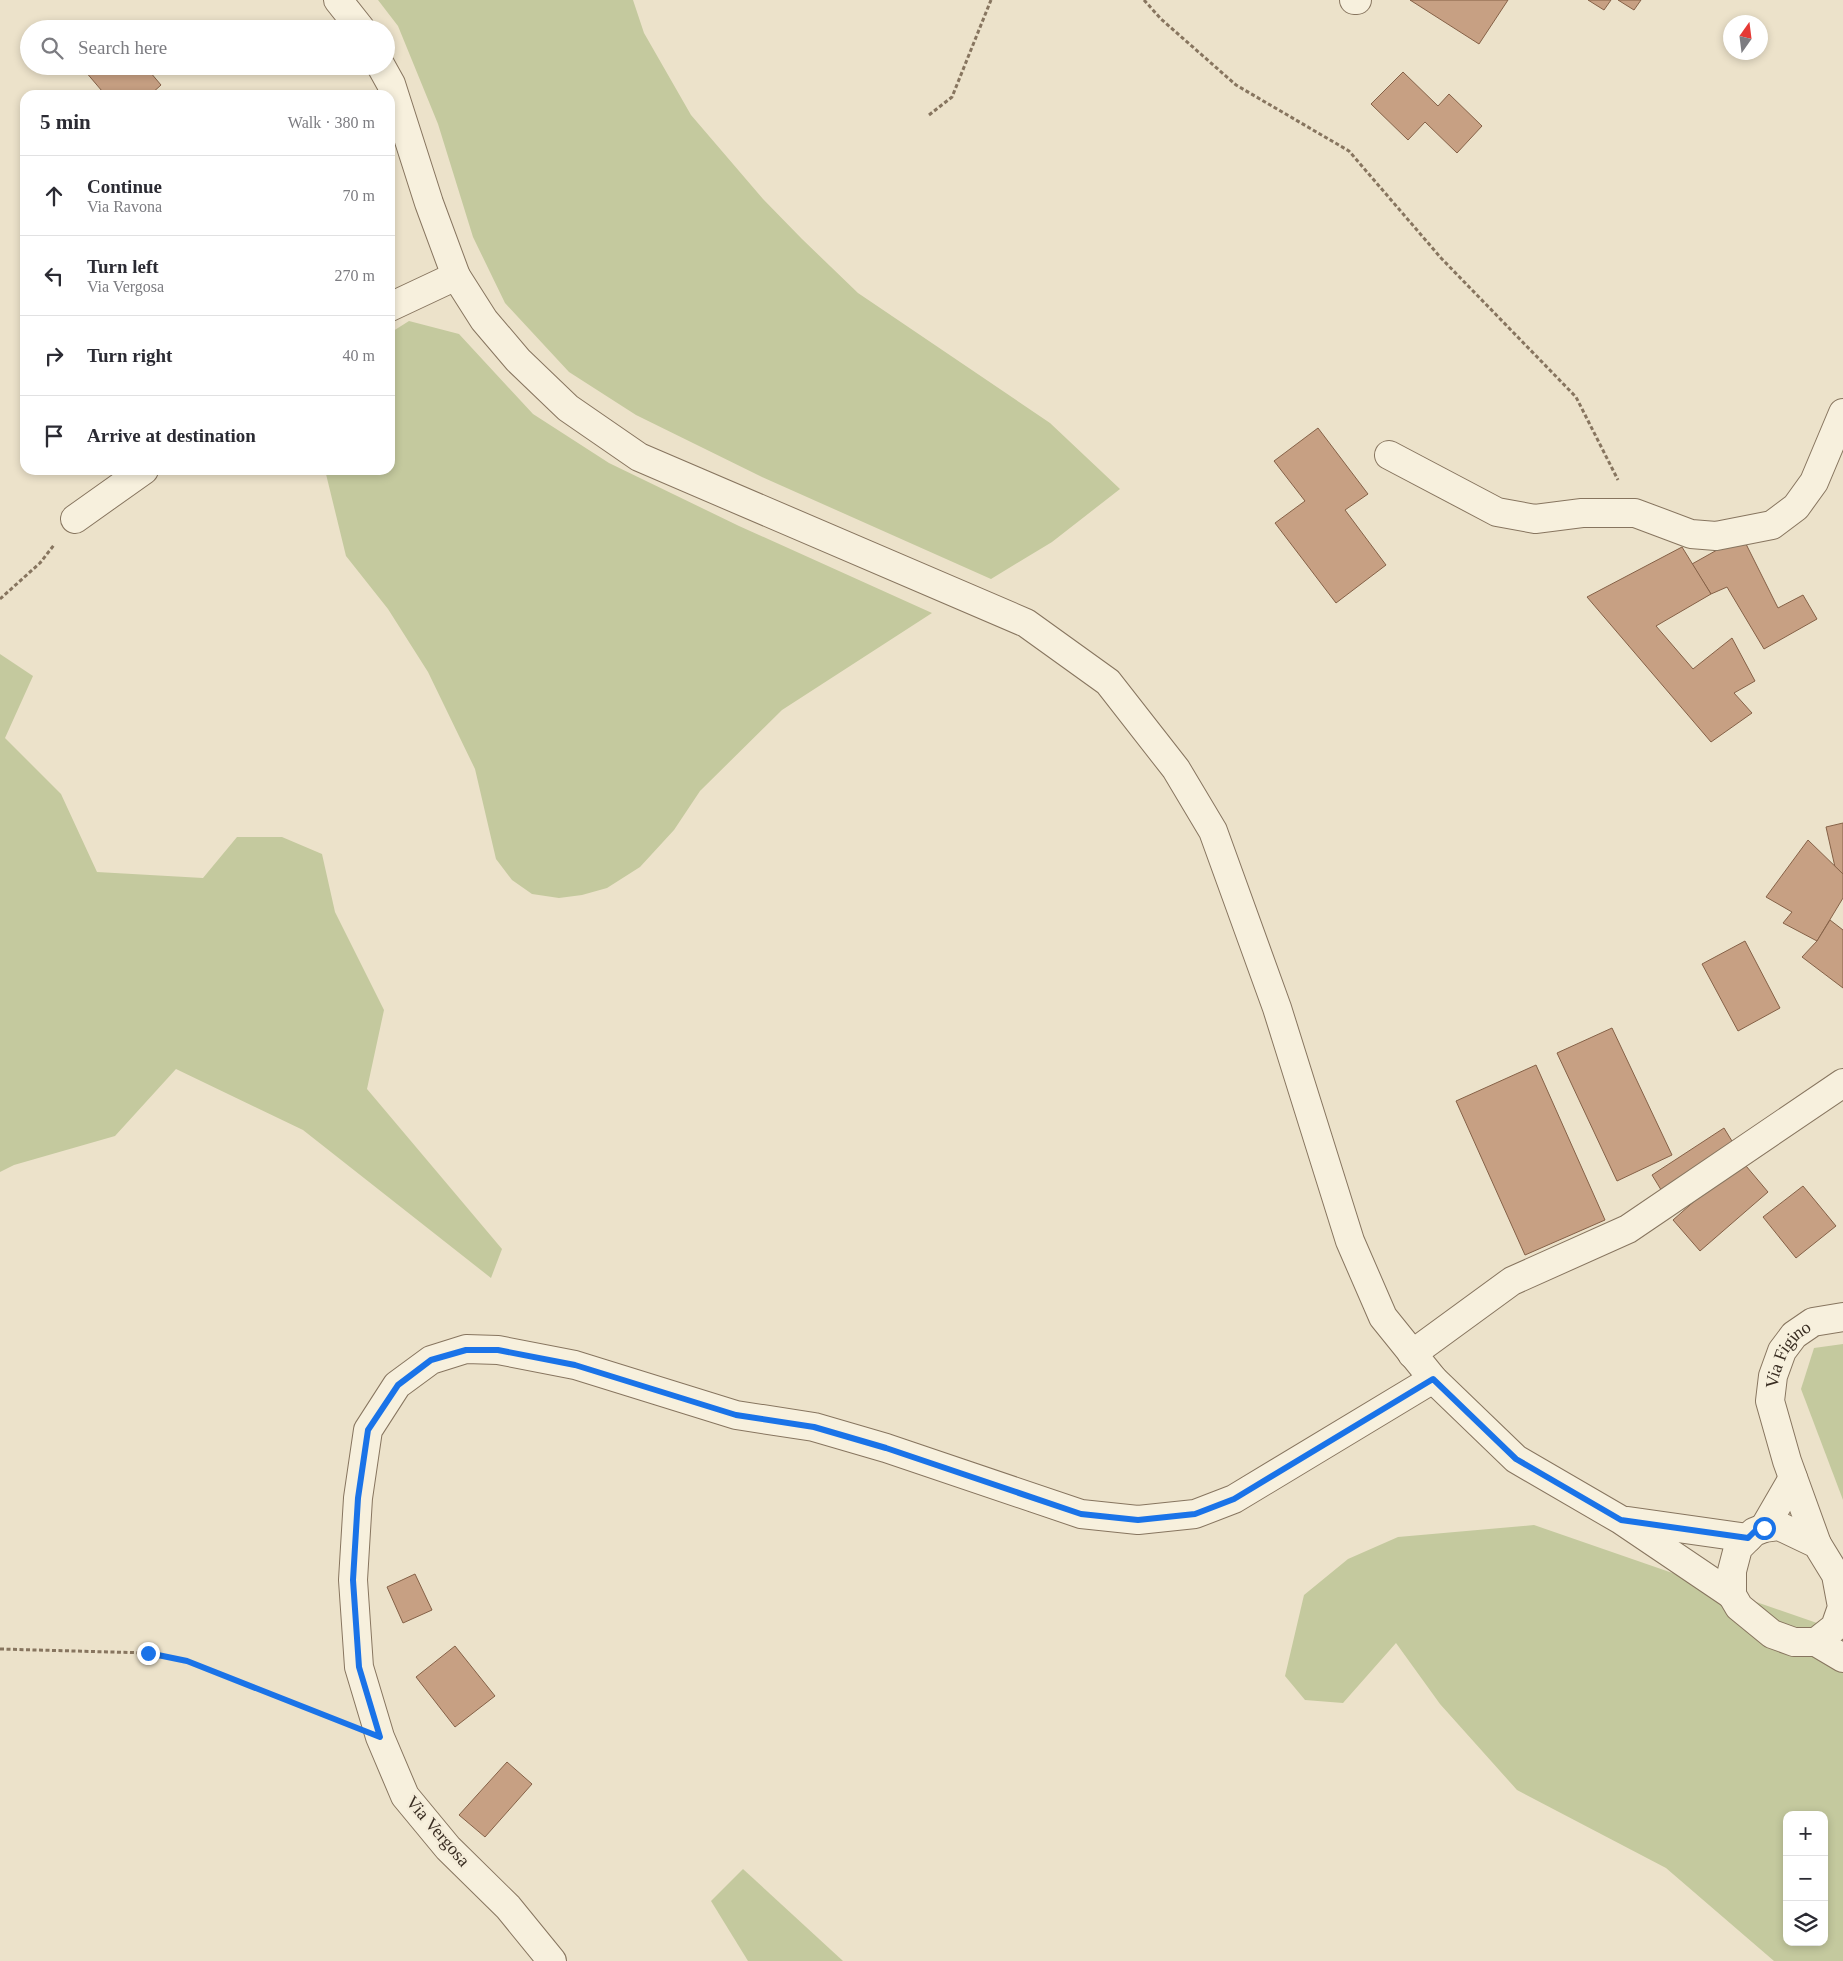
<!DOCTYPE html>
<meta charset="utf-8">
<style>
:root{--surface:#fff;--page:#f2f2f3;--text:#2b2b33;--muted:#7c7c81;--line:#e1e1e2}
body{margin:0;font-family:Georgia,serif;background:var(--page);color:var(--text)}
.controls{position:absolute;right:15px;bottom:15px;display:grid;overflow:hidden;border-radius:10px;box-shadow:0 2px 8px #0003}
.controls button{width:45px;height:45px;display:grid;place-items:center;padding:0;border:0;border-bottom:1px solid var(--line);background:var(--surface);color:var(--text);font:25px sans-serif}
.compass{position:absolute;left:1723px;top:15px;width:45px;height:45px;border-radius:50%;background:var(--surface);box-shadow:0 2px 8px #0003;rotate:14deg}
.stop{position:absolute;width:15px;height:15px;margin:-11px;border:4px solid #1a73e8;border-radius:50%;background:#fff}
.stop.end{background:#1a73e8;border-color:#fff;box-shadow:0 1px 5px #0008}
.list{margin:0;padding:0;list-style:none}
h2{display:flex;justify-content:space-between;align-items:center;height:65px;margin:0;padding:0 20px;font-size:21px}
h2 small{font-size:16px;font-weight:400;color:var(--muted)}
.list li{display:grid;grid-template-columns:32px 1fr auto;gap:15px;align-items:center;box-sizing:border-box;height:80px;padding:0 20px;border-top:1px solid var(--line)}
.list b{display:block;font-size:19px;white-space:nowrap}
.list p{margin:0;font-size:16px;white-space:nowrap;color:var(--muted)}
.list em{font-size:16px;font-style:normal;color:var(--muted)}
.icon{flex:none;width:28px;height:28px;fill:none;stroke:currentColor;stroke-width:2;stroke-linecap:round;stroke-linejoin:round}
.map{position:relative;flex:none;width:1843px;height:1961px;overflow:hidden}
.search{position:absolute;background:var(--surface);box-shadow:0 2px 8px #0003;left:20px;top:20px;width:375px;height:55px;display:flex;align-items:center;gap:12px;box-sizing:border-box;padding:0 18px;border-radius:28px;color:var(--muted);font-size:19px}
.panel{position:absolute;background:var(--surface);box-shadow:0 2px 8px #0003;left:20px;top:90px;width:375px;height:385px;border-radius:15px}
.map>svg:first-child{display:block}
.green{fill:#c4c99e;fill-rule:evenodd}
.building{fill:#c7a083;stroke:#856147}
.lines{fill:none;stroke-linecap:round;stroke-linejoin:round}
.minor-casing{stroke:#87755f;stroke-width:30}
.path{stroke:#87755f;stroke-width:3;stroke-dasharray:4 2.5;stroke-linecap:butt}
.minor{stroke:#f7f0dd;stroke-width:28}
.route{stroke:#1a73e8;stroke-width:6}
.labels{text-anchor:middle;stroke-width:5;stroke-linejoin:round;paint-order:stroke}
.street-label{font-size:18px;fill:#392d22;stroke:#f4ecd9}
</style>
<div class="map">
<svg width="1843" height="1961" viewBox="0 0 1843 1961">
<rect width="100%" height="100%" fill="#ece2ca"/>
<g class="green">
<path d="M378,0H633L644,33L691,115L763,199L802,239L858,293L1050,423L1120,489L1052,542L991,579L762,477L636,415L569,372L505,303L473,237L438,124L398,26Z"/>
<path d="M409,321L459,334L533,414L609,463L739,526L932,613L782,710L700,791L674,830L640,867L607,888L582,895L559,898L532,894L512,880L496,859L475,769L428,672L388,609L346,556L325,470H390V333Z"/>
<path d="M0,654L33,676L5,738L61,794L97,872L203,878L237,837H282L322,854L335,912L384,1010L367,1089L502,1249L491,1278L303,1130L176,1069L115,1136L14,1165L0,1172Z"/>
<path d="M1843,1344V1500L1801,1389L1814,1348Z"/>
<path d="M1534,1525L1843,1632V1961H1774L1666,1868L1517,1790L1440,1704L1396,1643L1343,1703L1305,1700L1285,1676L1304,1595L1348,1559L1398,1537ZM1787,1815H1824V1942H1787Z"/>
<path d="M743,1869L843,1961H748L711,1901Z"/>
</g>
<g class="building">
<path d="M1410,0H1508L1479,44Z"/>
<path d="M1588,0H1611L1604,10Z"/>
<path d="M1618,0H1641L1634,10Z"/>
<path d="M91,66H145L161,85L150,95H97L102,91L85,71Z"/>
<path d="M1403,72L1438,106L1449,94L1482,126L1457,153L1425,122L1408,140L1371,104Z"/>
<path d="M1318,428L1368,494L1345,510L1386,565L1336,603L1275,523L1305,501L1274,461Z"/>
<path d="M1742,536L1778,608L1803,595L1817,619L1764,649L1727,587L1711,594L1692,564Z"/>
<path d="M1682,547L1711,594L1656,626L1693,669L1732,638L1755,681L1734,693L1752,713L1711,742L1587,597Z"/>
<path d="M1843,823V874L1835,867L1826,827Z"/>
<path d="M1808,840L1843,874V898L1817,941L1783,923L1792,912L1766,897Z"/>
<path d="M1830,920L1843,930V988L1802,957L1817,941Z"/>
<path d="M1745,941L1780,1008L1738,1031L1702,964Z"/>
<path d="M1612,1028L1672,1155L1617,1181L1557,1053Z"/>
<path d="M1536,1065L1605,1220L1525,1255L1456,1101Z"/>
<path d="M1724,1128L1735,1146L1663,1193L1652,1175Z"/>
<path d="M1741,1160L1768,1192L1700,1251L1673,1220Z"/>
<path d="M1803,1186L1836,1226L1796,1258L1763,1217Z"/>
<path d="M415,1574L432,1610L403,1623L387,1587Z"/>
<path d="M455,1646L495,1696L455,1727L416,1677Z"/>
<path d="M507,1762L532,1784L485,1837L459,1815Z"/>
</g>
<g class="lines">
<g class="minor-casing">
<g id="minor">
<path d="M338,0L361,29"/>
<path d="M1354,0H1357"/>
<path d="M381,66L391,84L429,203L456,276L484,320L518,360L568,408L639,457L1026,623L1108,682L1176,769L1213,831L1277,1008L1350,1241L1383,1317L1433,1379L1516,1459L1621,1520L1732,1595"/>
<path d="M390,307L456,276"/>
<path d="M1389,455L1497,512L1535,519L1582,513H1635L1691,534L1716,536L1772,525L1796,507L1814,482L1843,413"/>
<path d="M75,519L144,470"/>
<path d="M1412,1354L1512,1281L1628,1229L1843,1083"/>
<path d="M1628,1521L1748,1538"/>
<path d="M1779,1526L1817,1544L1836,1575L1842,1607L1835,1627L1816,1642H1794L1772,1634L1739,1607L1732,1595V1571L1738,1548L1754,1532L1764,1528Z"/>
<path d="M1764,1528L1793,1478"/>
<path id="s1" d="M1817,1544L1787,1461L1770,1401L1773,1376L1782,1351L1794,1335L1813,1322L1843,1317"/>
<path d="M1816,1642L1843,1658"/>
<path d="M552,1961L508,1907L448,1848L405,1796L380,1737L359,1667L353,1580L358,1498L368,1430L397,1385L431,1360L466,1349L498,1350L575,1365L736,1415L814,1427L886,1448L1081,1514L1138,1520L1195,1514L1234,1499L1433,1379"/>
</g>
</g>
<g class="path">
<path d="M1144,0L1161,19L1236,85L1349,151L1441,258L1576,397L1618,480"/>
<path d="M929,115L952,97L991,0"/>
<path d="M0,599L40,563L54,545"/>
<path d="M0,1649L148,1653L187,1661L340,1721"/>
</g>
<use href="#minor" class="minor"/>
</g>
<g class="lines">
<path class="route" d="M148,1653L187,1661L380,1737L359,1667L353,1580L358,1498L368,1430L398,1385L431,1360L466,1350H498L575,1365L736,1415L814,1427L886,1448L1081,1514L1138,1520L1195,1514L1234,1499L1433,1379L1516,1459L1621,1520L1748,1538L1754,1532L1764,1528"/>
</g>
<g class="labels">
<g class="street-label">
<text dy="6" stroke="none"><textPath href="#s1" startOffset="202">Via Figino</textPath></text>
<text transform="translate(438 1831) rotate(49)" y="6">Via Vergosa</text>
</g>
</g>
</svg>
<div class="controls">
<button>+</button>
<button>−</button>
<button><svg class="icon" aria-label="layers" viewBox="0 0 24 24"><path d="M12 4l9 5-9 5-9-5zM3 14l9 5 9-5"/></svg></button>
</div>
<svg class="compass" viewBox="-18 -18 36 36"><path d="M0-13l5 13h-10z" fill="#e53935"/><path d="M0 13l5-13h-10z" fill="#7c7c81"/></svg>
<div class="stop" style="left:1764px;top:1528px"></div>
<div class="stop end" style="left:148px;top:1653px"></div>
<div class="search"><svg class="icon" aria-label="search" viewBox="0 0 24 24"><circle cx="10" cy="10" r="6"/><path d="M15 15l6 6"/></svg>Search here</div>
<section class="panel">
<h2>5 min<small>Walk · 380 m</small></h2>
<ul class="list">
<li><svg class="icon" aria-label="ahead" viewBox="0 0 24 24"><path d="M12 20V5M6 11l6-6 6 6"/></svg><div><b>Continue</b><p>Via Ravona</p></div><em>70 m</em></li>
<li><svg class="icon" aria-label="left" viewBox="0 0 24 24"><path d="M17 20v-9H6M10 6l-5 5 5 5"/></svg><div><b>Turn left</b><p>Via Vergosa</p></div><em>270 m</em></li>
<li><svg class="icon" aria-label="right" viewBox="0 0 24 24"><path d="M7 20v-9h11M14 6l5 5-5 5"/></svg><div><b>Turn right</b></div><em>40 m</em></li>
<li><svg class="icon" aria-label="arrive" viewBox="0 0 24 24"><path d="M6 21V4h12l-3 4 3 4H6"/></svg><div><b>Arrive at destination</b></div></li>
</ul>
</section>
</div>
